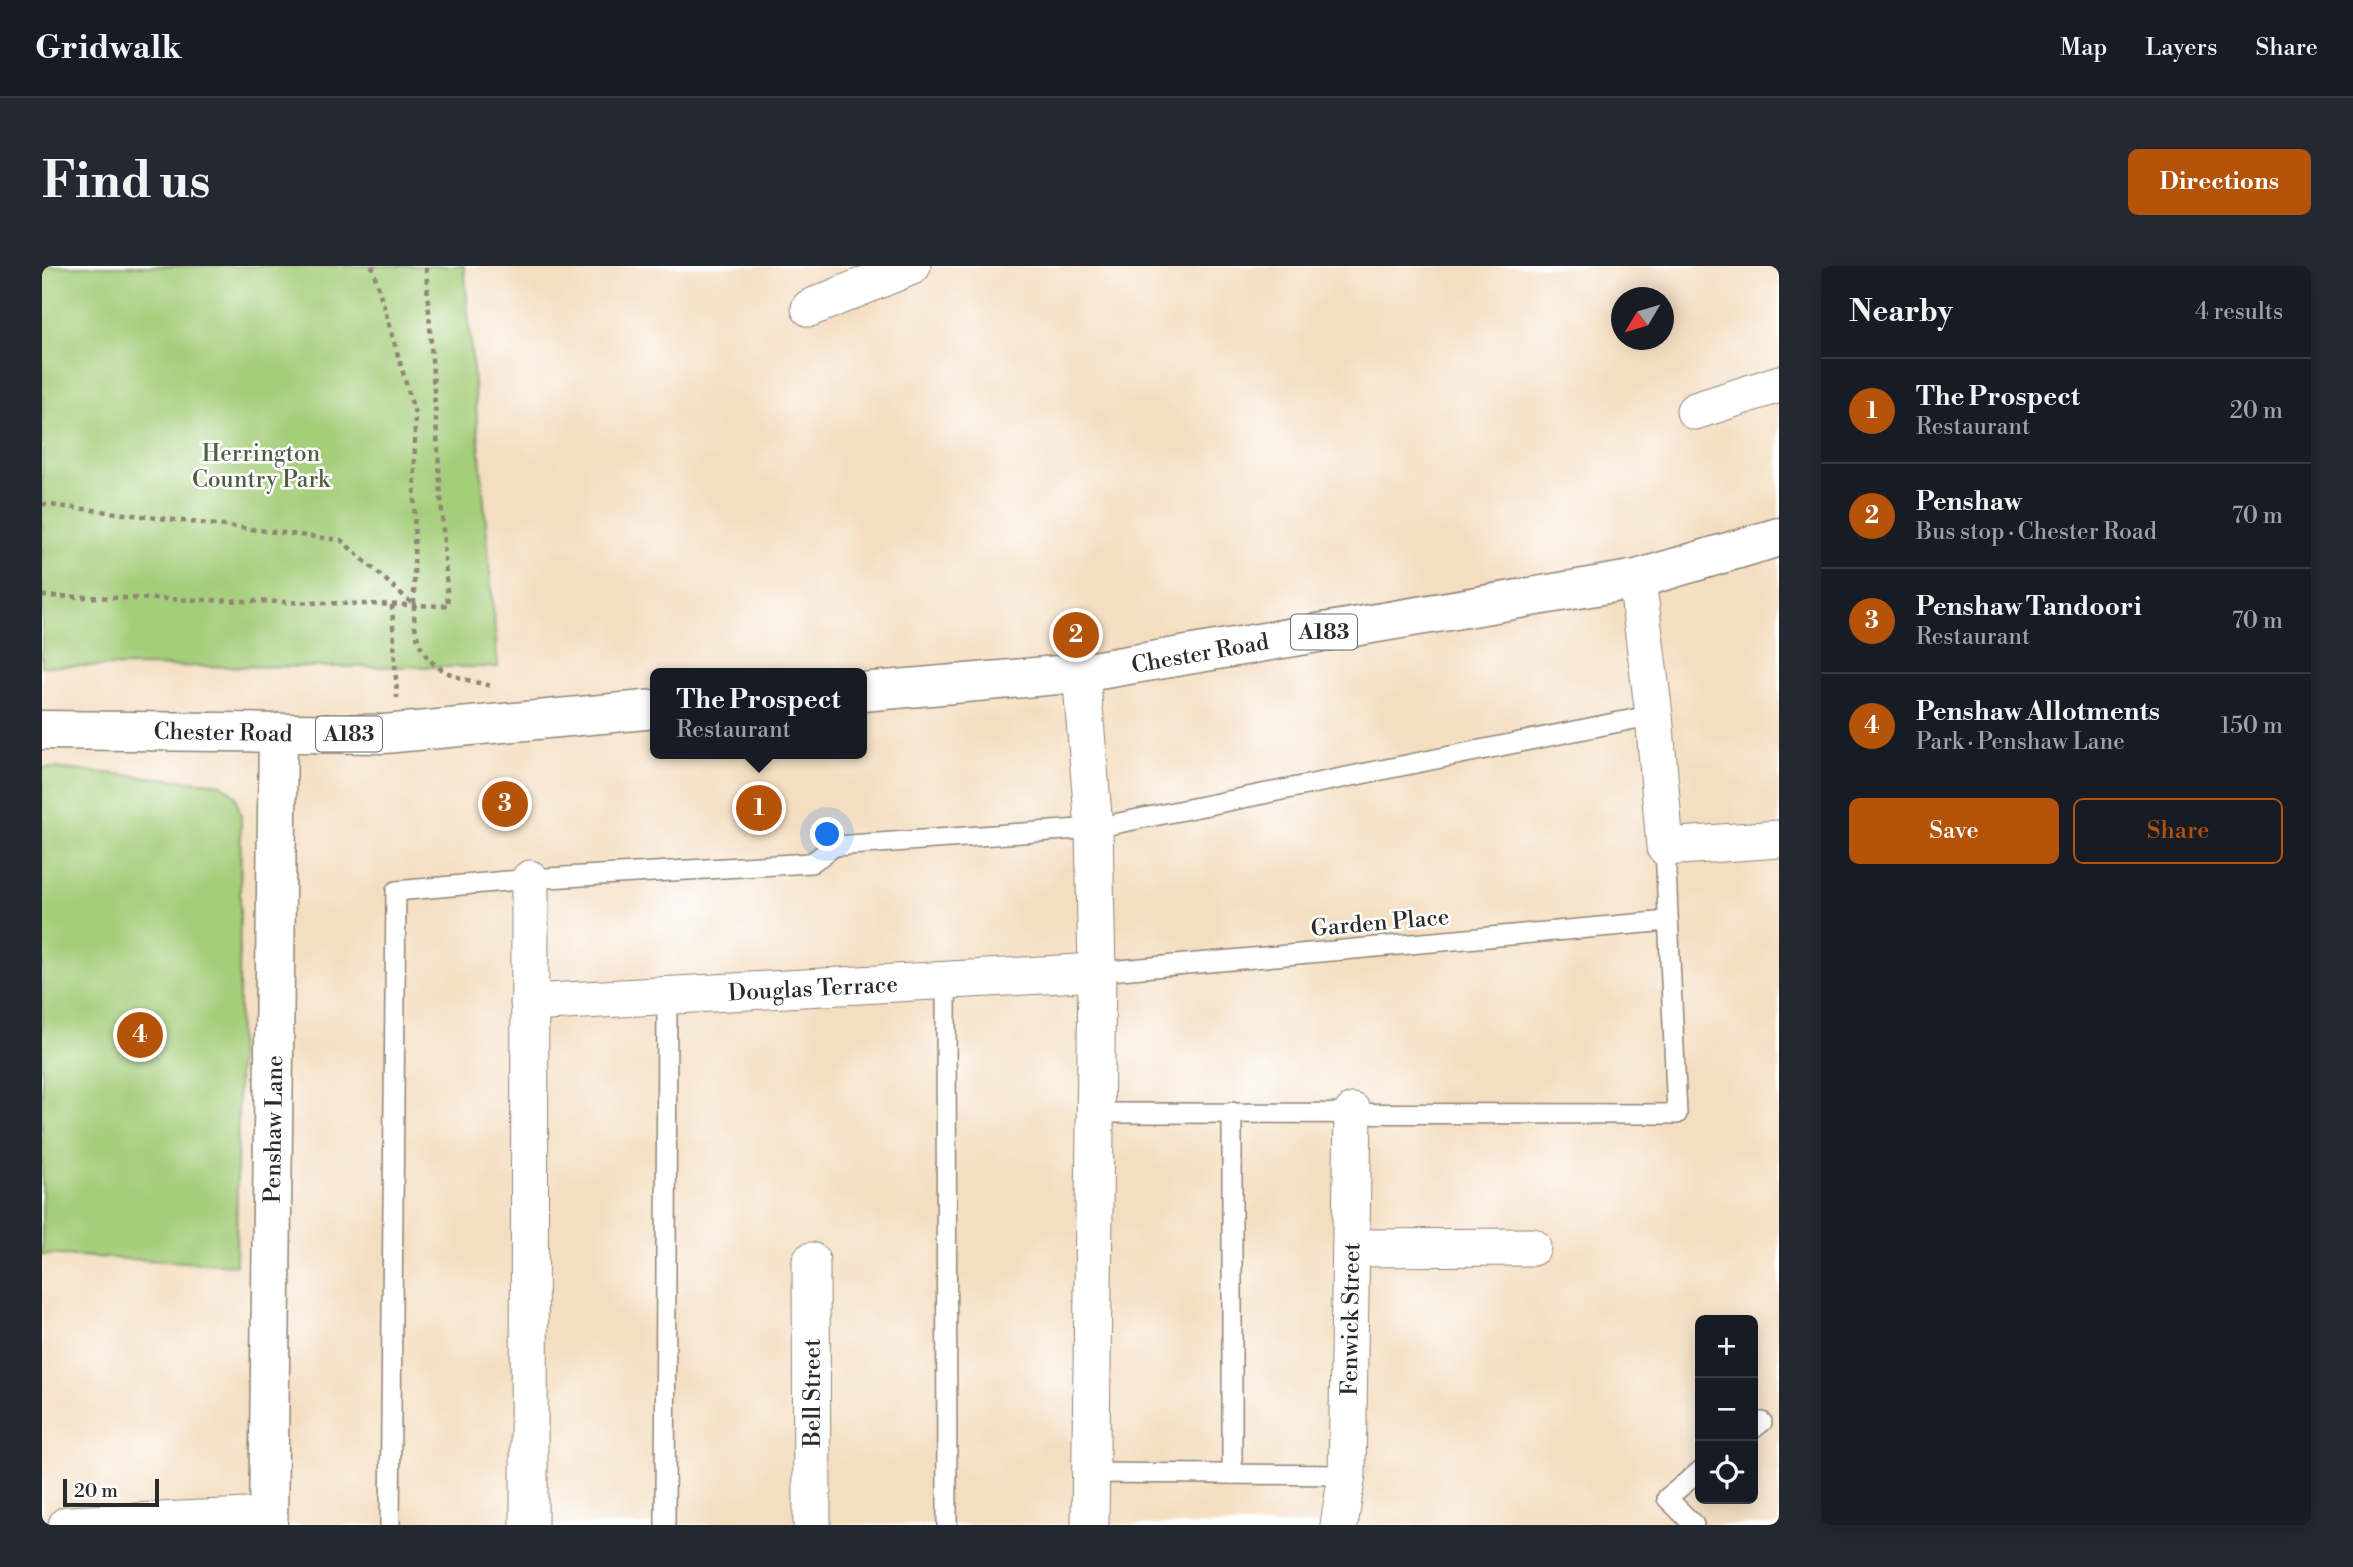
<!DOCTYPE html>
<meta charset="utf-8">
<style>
:root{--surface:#171b24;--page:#242831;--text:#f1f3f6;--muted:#9ea1a6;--line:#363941;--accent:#b45309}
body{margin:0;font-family:"Libre Bodoni",serif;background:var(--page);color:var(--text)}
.controls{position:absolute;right:21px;bottom:21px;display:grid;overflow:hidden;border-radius:10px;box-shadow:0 4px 18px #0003}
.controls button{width:63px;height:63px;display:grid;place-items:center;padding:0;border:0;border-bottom:2px solid var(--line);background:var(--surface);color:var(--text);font:35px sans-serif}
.compass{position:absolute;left:1569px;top:21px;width:63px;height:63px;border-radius:50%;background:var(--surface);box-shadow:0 4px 18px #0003;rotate:232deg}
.scale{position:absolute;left:21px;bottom:18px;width:96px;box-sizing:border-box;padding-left:7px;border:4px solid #2b2b2b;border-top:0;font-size:19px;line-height:24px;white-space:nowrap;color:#2b2b2b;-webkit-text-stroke:5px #fff;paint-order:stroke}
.you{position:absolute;left:786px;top:569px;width:24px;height:24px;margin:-18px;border:5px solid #fff;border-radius:50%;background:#1a73e8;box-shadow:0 0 0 10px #1a73e833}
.badge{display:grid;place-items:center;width:46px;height:46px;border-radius:50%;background:var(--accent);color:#fff;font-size:23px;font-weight:700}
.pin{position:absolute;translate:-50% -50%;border:4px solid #fff;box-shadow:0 2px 7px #0006}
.popup{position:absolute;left:608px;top:402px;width:217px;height:91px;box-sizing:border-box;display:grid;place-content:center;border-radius:10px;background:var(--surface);filter:drop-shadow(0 2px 5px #0005);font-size:23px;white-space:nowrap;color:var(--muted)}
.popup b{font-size:26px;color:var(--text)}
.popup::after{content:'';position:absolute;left:50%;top:100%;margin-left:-14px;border:14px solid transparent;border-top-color:var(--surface)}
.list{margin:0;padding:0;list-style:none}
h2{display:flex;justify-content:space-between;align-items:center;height:91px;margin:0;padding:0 28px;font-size:30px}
h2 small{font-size:23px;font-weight:400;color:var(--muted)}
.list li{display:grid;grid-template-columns:46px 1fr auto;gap:21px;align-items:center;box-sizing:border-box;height:105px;padding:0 28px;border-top:2px solid var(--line)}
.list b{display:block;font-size:26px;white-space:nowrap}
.list p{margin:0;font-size:23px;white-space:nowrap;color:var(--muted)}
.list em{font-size:23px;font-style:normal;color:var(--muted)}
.actions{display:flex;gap:14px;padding:21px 28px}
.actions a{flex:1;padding:16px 0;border:2px solid var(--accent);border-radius:10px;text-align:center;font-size:24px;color:var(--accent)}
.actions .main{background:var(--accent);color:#fff}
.icon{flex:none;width:38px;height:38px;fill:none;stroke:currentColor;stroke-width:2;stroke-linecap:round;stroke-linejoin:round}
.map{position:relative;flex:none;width:1737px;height:1259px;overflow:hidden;border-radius:10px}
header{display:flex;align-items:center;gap:42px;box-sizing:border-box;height:98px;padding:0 35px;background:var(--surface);border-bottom:2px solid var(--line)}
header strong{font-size:33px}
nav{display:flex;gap:38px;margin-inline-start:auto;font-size:24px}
.intro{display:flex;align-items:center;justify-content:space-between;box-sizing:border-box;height:168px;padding:0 42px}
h1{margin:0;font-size:49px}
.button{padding:18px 32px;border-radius:10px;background:var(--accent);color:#fff;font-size:24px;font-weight:700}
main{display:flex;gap:42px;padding:0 42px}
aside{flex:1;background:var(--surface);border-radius:10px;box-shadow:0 4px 18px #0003}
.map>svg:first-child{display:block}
.green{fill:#a5ce7a;stroke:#687c52;stroke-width:2}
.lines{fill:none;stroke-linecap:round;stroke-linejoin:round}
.service-casing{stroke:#908476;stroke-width:22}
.minor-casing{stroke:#908476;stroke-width:39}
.tertiary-casing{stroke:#908476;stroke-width:41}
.primary-casing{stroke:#908476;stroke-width:41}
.path{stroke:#908476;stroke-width:4.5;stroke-dasharray:5 5;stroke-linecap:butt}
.service{stroke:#fff;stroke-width:19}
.minor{stroke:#fff;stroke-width:37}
.tertiary{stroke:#fff;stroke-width:38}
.primary{stroke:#fff;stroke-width:38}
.labels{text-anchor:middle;stroke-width:5;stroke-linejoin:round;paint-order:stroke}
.shield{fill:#fff;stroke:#6b6b6b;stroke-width:2}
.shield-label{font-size:21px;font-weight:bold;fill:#2b2b2b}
.park-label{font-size:23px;fill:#505c43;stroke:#fff}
.street-label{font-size:23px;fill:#2b2b2b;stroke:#fff}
</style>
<header>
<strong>Gridwalk</strong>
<nav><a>Map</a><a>Layers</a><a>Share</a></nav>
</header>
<div class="intro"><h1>Find us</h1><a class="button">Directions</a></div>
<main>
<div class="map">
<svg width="1737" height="1259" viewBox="0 0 1737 1259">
<rect width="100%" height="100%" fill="#fff"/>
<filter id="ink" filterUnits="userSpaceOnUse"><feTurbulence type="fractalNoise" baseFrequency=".0143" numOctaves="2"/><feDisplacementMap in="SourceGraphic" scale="14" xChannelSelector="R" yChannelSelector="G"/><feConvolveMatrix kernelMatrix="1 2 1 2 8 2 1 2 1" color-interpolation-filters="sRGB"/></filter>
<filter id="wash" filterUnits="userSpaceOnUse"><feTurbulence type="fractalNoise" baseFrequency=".00686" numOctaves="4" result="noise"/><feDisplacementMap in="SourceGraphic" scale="28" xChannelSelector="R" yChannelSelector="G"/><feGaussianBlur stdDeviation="1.57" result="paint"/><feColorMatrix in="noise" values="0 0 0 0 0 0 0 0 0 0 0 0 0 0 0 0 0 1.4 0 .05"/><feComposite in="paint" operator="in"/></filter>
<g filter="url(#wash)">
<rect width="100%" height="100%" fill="#f4dec1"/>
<g class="green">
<path d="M0,0H422L456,401L0,400Z"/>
<path d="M0,501L179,518L193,529L199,550L194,999L0,988Z"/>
</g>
</g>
<g filter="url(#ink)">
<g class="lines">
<g class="service-casing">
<g id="service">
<path d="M1055,706L1626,655"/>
<path d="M904,715L905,1259"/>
<path d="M1190,846V1208"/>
<path d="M1053,847L1635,848L1623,581"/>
<path d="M1711,1163L1720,1156"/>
<path d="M1048,1207L1305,1209"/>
<path d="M348,1259L354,625L488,613L769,597L793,580L1052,562L1612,449"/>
<path d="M623,1259L625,730"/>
<path d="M1652,1259L1625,1232L1658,1205"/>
</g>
</g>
<g class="minor-casing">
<g id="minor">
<path d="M768,42L870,0"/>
<path d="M1653,145L1737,118"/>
<path d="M1595,313L1612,449L1623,581L1737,573"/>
<path d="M1039,407L1052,562L1055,706L1048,1259"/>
<path d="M487,737L1055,706"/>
<path d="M1309,982L1490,981"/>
<path d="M769,995L770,1259"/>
<path d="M25,1259L227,1250"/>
<path d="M487,1259L488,613"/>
<path d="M1297,1259L1305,1209L1311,846"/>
</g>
</g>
<g class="tertiary-casing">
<path id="tertiary" d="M226,1259L236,467"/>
</g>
<g class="primary-casing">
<g id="primary">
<path d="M820,426L1039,407L1595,313L1737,271"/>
<path d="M0,464L342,468L614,443"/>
</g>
</g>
<g class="path">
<path d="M0,238L299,274L372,339L373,148L330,0"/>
<path d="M0,330L406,340L384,0"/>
<path d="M350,339L355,432"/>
<path d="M372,339C371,398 399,409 450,420"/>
</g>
<use href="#service" class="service"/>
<use href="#minor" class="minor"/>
<use href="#tertiary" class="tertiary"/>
<use href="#primary" class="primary"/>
</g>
</g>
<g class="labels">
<g class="shield">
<rect x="1249" y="348.5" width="66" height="35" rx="5"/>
<rect x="274" y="450.5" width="66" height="35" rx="5"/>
</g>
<g class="shield-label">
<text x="1282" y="373">A183</text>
<text x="307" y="475">A183</text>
</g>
<g class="park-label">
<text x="219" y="195">Herrington<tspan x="219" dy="26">Country Park</tspan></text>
</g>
<g class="street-label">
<text transform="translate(1158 387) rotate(-10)" y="8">Chester Road</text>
<text transform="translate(181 466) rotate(1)" y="8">Chester Road</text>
<text transform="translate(1338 656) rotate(-5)" y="8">Garden Place</text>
<text transform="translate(771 722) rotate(-3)" y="8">Douglas Terrace</text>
<text transform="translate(231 863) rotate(-89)" y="8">Penshaw Lane</text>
<text transform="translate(1308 1053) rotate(-89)" y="8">Fenwick Street</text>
<text transform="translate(770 1127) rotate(-90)" y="8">Bell Street</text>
</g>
</g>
</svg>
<div class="controls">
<button>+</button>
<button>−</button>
<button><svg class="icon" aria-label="locate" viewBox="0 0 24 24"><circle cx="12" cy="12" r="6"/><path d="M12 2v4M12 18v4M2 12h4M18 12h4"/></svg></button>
</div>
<svg class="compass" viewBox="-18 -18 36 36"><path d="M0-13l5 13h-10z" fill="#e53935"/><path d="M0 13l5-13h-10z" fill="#9ea1a6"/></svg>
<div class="scale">20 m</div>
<div class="you"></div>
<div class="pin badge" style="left:717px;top:542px">1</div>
<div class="popup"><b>The Prospect</b>Restaurant</div>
<div class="pin badge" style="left:1034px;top:369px">2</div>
<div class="pin badge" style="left:463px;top:538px">3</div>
<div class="pin badge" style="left:98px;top:769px">4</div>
</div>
<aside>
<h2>Nearby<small>4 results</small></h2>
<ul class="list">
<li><span class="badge">1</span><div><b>The Prospect</b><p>Restaurant</p></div><em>20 m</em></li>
<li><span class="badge">2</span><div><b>Penshaw</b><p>Bus stop · Chester Road</p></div><em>70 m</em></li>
<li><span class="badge">3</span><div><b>Penshaw Tandoori</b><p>Restaurant</p></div><em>70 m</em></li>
<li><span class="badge">4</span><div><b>Penshaw Allotments</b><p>Park · Penshaw Lane</p></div><em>150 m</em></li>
</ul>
<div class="actions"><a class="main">Save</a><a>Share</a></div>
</aside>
</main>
